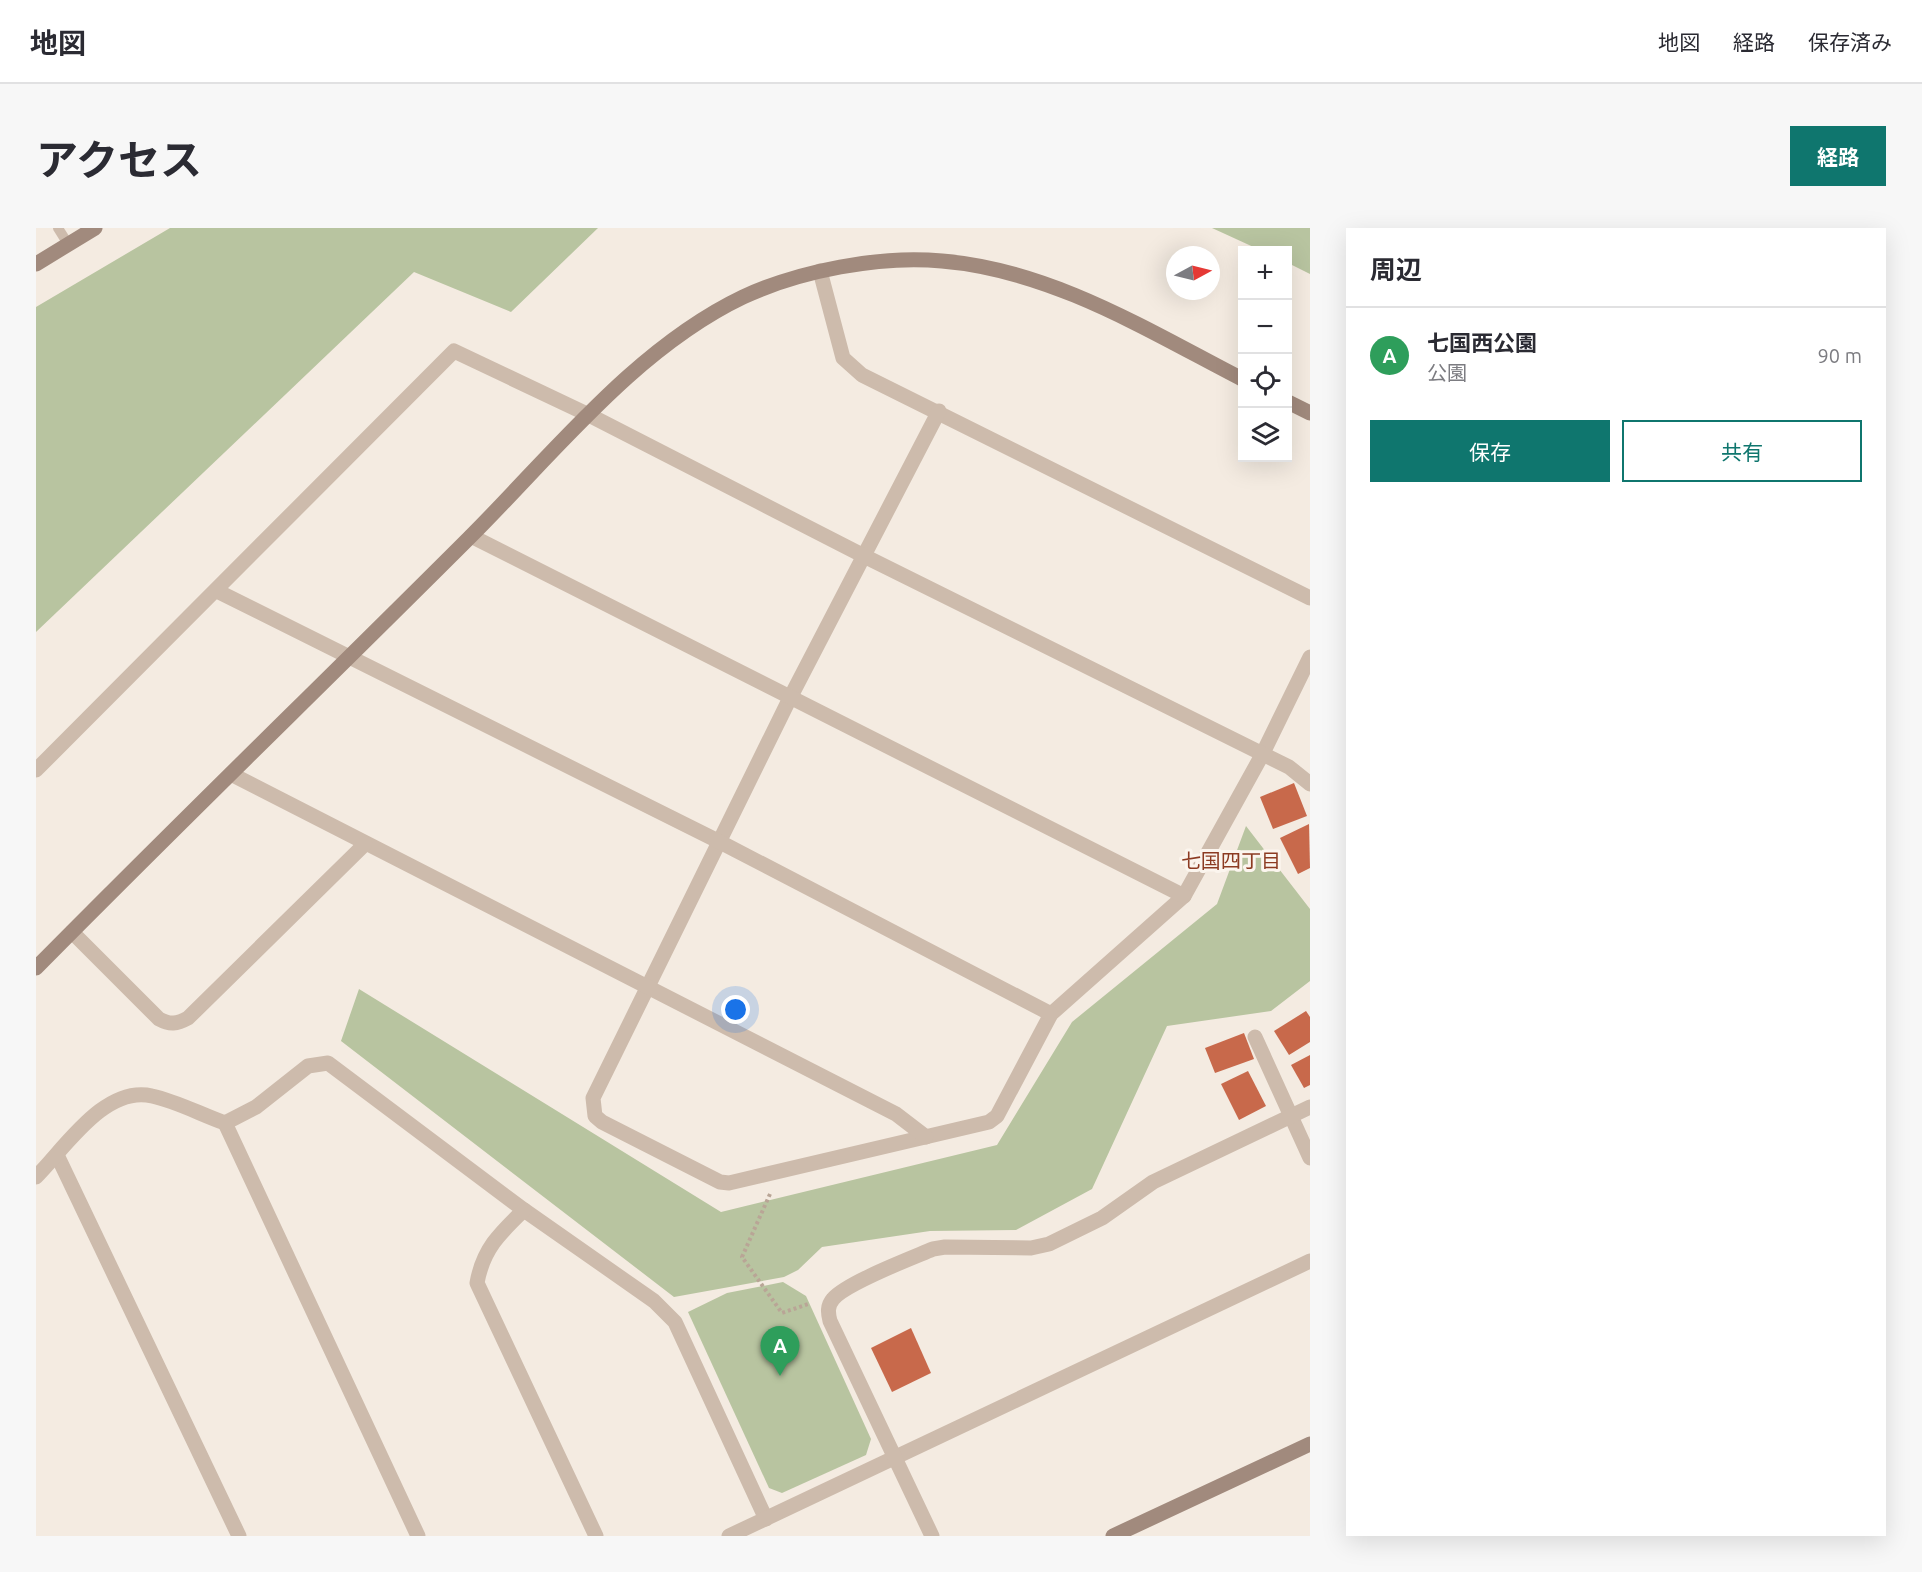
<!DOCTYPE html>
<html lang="ja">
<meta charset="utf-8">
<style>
:root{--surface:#fff;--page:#f7f7f7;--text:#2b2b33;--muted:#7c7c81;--line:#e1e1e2;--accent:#0f766e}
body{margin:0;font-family:Ubuntu,"Noto Sans JP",sans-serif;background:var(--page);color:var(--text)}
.controls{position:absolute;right:18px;top:18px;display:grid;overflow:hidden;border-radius:0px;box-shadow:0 6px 24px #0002}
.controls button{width:54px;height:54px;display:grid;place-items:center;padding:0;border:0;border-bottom:2px solid var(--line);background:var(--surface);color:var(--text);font:30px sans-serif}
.compass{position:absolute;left:1130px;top:18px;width:54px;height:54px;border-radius:50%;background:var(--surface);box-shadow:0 6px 24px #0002;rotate:83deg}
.you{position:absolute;left:700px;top:782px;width:21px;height:21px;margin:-15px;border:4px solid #fff;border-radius:50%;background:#1a73e8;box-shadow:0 0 0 9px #1a73e833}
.badge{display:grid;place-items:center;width:39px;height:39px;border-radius:50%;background:var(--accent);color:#fff;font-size:20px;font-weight:700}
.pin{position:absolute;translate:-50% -50px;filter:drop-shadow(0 2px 3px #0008)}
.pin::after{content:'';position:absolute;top:32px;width:21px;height:18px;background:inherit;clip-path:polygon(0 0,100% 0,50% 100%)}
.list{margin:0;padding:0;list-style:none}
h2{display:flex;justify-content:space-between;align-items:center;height:78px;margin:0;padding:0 24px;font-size:26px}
h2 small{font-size:20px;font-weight:400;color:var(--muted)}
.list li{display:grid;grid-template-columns:39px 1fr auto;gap:18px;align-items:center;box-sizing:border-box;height:96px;padding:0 24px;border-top:2px solid var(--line)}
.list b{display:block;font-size:22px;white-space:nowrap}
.list p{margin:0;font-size:20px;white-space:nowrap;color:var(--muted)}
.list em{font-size:20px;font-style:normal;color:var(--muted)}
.actions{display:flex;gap:12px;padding:18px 24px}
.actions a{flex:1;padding:14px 0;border:2px solid var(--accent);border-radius:0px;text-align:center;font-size:21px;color:var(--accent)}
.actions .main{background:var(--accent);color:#fff}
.icon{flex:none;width:33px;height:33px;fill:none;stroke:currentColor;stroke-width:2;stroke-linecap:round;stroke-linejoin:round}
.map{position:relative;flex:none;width:1274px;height:1308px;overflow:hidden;border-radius:0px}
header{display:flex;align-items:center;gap:36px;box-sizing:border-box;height:84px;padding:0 30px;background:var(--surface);border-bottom:2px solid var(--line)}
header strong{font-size:28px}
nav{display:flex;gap:33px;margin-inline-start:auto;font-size:21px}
.intro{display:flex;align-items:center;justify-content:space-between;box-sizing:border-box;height:144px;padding:0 36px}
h1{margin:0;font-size:42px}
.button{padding:15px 27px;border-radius:0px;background:var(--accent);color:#fff;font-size:21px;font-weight:700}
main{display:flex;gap:36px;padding:0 36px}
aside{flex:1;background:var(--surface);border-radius:0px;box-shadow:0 6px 24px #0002}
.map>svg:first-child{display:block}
.green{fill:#b8c4a0}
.building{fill:#c8694b}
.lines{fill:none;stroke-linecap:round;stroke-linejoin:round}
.path{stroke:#b9a596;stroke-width:4;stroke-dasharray:3 3;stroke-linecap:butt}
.lane{stroke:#cdbbac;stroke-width:10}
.street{stroke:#cdbbac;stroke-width:15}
.secondary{stroke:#a18a7d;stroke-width:15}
.labels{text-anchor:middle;stroke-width:6;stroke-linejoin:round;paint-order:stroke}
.neighbourhood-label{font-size:20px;fill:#8c3b22;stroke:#fbf5ee}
</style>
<header>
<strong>地図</strong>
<nav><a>地図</a><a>経路</a><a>保存済み</a></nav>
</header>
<div class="intro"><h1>アクセス</h1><a class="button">経路</a></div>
<main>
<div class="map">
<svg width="1274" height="1308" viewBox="0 0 1274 1308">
<rect width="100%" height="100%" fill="#f4ebe1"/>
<g class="green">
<path d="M134,0H562L475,84L378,44L0,404V79Z"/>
<path d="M1176,0H1274V46L1252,35V22H1224Z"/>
<path d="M1210,598L1274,681V753L1235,783L1131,798L1056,961L980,1002L894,1003L786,1019L762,1042L748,1049L638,1069L305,813L323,761L685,984L961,917L1036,794L1181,676Z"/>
<path d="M747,1054L770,1068L835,1211L830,1227L746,1265L733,1260L652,1084L691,1065Z"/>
</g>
<g class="building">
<path d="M1258,555L1271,588L1237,601L1224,569Z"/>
<path d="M1273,596L1274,640L1262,646L1244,610Z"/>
<path d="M1270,783L1274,789V814L1253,827L1238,803Z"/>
<path d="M1208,805L1218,831L1179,845L1169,820Z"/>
<path d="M1274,827V857L1268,860L1255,837Z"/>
<path d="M1212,843L1230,878L1203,892L1185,856Z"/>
<path d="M875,1100L895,1145L856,1164L835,1120Z"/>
</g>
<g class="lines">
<path class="path" d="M734,966L706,1029L746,1085L772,1076"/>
<path class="lane" d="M22,0L32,16"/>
<g class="street">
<path d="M784,43L807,130L826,147L1274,370"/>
<path d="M903,183L754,470L557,870L559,888L566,894L684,954L693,955L953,894L961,888L1015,786L1148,668L1226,527L1274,429"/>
<path d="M435,308L1148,668"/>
<path d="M181,363L684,614L1015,786"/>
<path d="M0,542L418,123L553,187L828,328L1253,539L1274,556"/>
<path d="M195,546L860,886L890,909"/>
<path d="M36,704L123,791C134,797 141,796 152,790L329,616"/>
<path d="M1219,809L1274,930"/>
<path d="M189,895L382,1308"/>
<path d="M21,927L203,1308"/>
<path d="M0,949C29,920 69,857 116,868C140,873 166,887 189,895L220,879L272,838L292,835L488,982L618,1073L639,1094L730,1291"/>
<path d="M488,982C464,1005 447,1021 441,1055L560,1308"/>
<path d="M693,1308L1274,1033"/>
<path d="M896,1308L794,1093C792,1085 791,1078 797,1071C810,1055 876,1030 897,1021L909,1019L995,1020L1013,1016L1066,990L1117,954L1274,879"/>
</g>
<g class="secondary">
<path d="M0,36L59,0"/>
<path d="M1252,174L1274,185"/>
<path d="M0,740C144,594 291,452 435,308C517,226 600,120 707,69C763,43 844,27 906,33C1015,42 1111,102 1206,151"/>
<path d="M1077,1308L1274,1216"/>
</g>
</g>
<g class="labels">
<g class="neighbourhood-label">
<text x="1195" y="640">七国四丁目</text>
</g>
</g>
</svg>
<div class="controls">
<button>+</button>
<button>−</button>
<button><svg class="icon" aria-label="locate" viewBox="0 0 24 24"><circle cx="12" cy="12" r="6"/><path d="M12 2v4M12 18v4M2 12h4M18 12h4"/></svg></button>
<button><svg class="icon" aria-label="layers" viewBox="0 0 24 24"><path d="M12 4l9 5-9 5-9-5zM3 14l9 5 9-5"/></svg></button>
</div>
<svg class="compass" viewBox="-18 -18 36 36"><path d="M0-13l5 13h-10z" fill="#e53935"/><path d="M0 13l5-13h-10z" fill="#7c7c81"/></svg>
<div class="you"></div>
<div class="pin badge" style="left:744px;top:1148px;background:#2e9e5b">A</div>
</div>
<aside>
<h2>周辺<small></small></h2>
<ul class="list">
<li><span class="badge" style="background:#2e9e5b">A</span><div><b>七国西公園</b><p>公園</p></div><em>90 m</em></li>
</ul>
<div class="actions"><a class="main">保存</a><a>共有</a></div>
</aside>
</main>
